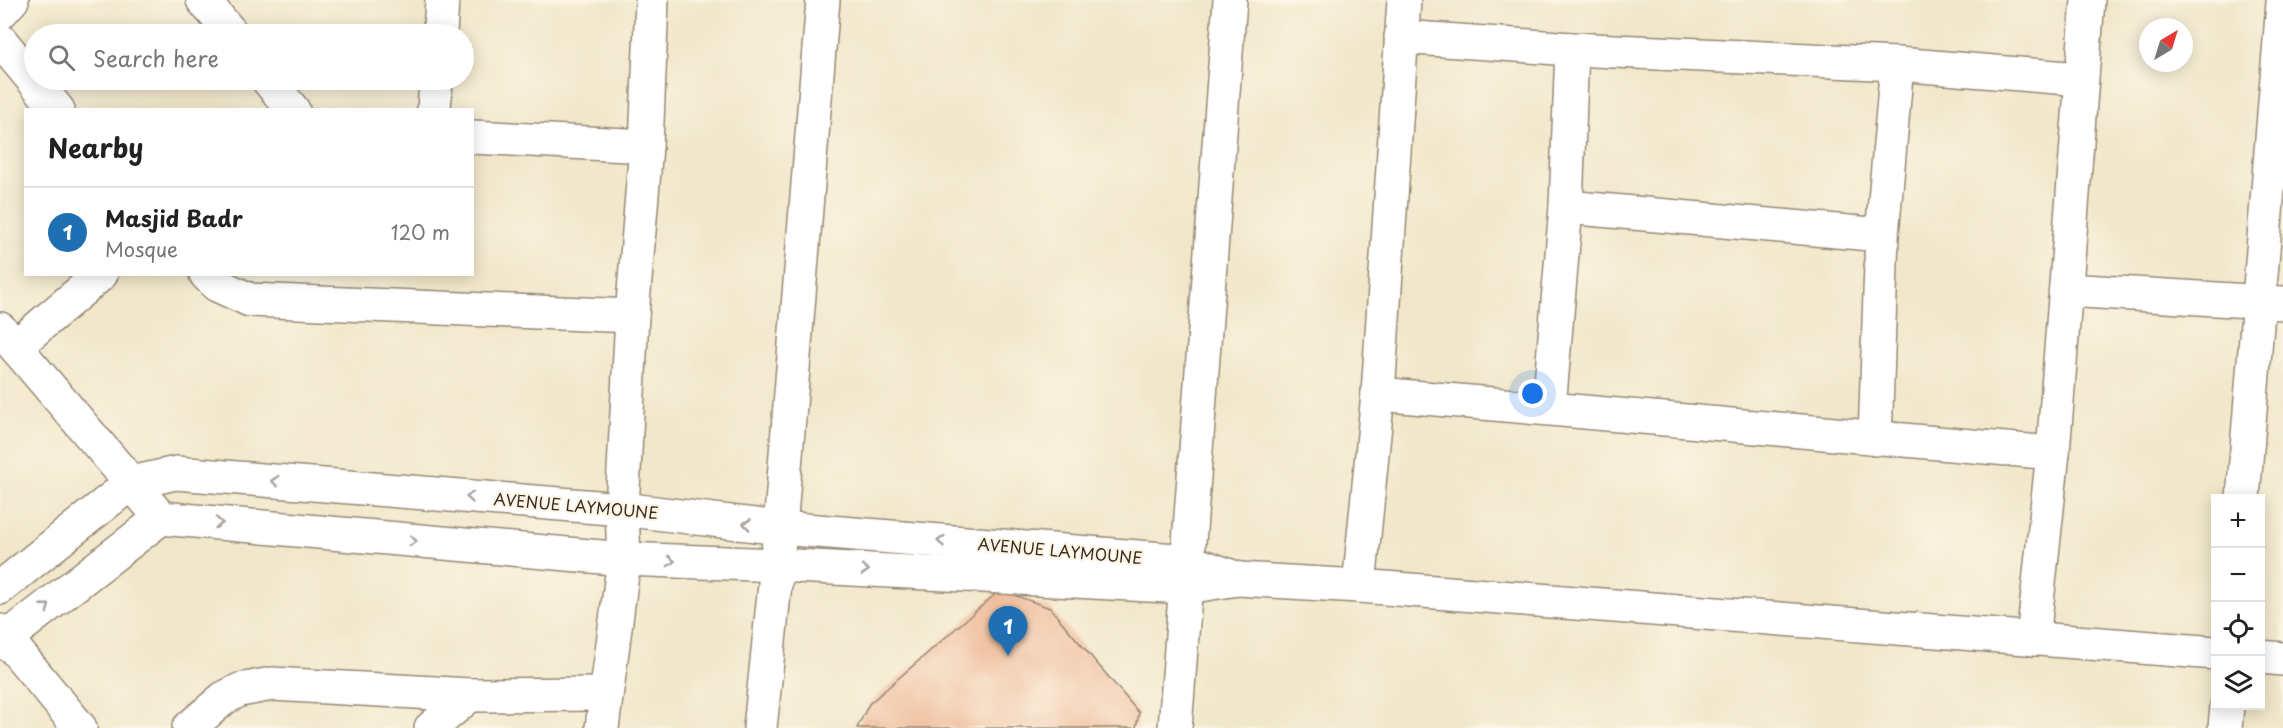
<!DOCTYPE html>
<meta charset="utf-8">
<style>
:root{--surface:#fff;--page:#f6f6f6;--text:#222;--muted:#767676;--line:#e0e0e0;--accent:#1f6fb2}
body{margin:0;font-family:"Playpen Sans",sans-serif;background:var(--page);color:var(--text)}
.controls{position:absolute;right:18px;bottom:18px;display:grid;overflow:hidden;border-radius:0px;box-shadow:0 3px 15px #0003}
.controls button{width:54px;height:54px;display:grid;place-items:center;padding:0;border:0;border-bottom:2px solid var(--line);background:var(--surface);color:var(--text);font:30px sans-serif}
.compass{position:absolute;left:2139px;top:18px;width:54px;height:54px;border-radius:50%;background:var(--surface);box-shadow:0 3px 15px #0003;rotate:38deg}
.you{position:absolute;left:1533px;top:394px;width:21px;height:21px;margin:-15px;border:4px solid #fff;border-radius:50%;background:#1a73e8;box-shadow:0 0 0 9px #1a73e833}
.badge{display:grid;place-items:center;width:39px;height:39px;border-radius:50%;background:var(--accent);color:#fff;font-size:20px;font-weight:700}
.pin{position:absolute;translate:-50% -50px;filter:drop-shadow(0 2px 3px #0008)}
.pin::after{content:'';position:absolute;top:32px;width:21px;height:18px;background:inherit;clip-path:polygon(0 0,100% 0,50% 100%)}
.list{margin:0;padding:0;list-style:none}
h2{display:flex;justify-content:space-between;align-items:center;height:78px;margin:0;padding:0 24px;font-size:26px}
h2 small{font-size:20px;font-weight:400;color:var(--muted)}
.list li{display:grid;grid-template-columns:39px 1fr auto;gap:18px;align-items:center;box-sizing:border-box;height:90px;padding:0 24px;border-top:2px solid var(--line)}
.list b{display:block;font-size:22px;white-space:nowrap}
.list p{margin:0;font-size:20px;white-space:nowrap;color:var(--muted)}
.list em{font-size:20px;font-style:normal;color:var(--muted)}
.icon{flex:none;width:33px;height:33px;fill:none;stroke:currentColor;stroke-width:2;stroke-linecap:round;stroke-linejoin:round}
.map{position:relative;flex:none;width:2283px;height:728px;overflow:hidden}
.search{position:absolute;background:var(--surface);box-shadow:0 3px 15px #0003;left:24px;top:24px;width:450px;height:66px;display:flex;align-items:center;gap:15px;box-sizing:border-box;padding:0 21px;border-radius:33px;color:var(--muted);font-size:22px}
.panel{position:absolute;background:var(--surface);box-shadow:0 3px 15px #0003;left:24px;top:108px;width:450px;height:168px;border-radius:0px}
.map>svg:first-child{display:block}
.building{fill:#edb491}
.lines{fill:none;stroke-linecap:round;stroke-linejoin:round}
.minor-casing{stroke:#968874;stroke-width:36}
.minor{stroke:#fff;stroke-width:33}
.oneway{stroke:#a79f9a}
.labels{text-anchor:middle;stroke-width:4.5;stroke-linejoin:round;paint-order:stroke}
.street-label{font-size:16px;fill:#3b2a1e;stroke:#fcf5e5}
</style>
<div class="map">
<svg width="2283" height="728" viewBox="0 0 2283 728">
<rect width="100%" height="100%" fill="#fcf5e5"/>
<filter id="ink" filterUnits="userSpaceOnUse"><feTurbulence type="fractalNoise" baseFrequency=".0167" numOctaves="2"/><feDisplacementMap in="SourceGraphic" scale="12" xChannelSelector="R" yChannelSelector="G"/><feConvolveMatrix kernelMatrix="1 2 1 2 8 2 1 2 1" color-interpolation-filters="sRGB"/></filter>
<filter id="wash" filterUnits="userSpaceOnUse"><feTurbulence type="fractalNoise" baseFrequency=".008" numOctaves="4" result="noise"/><feDisplacementMap in="SourceGraphic" scale="24" xChannelSelector="R" yChannelSelector="G"/><feGaussianBlur stdDeviation="1.35" result="paint"/><feColorMatrix in="noise" values="0 0 0 0 0 0 0 0 0 0 0 0 0 0 0 0 0 1.4 0 .05"/><feComposite in="paint" operator="in"/></filter>
<g filter="url(#wash)">
<rect width="100%" height="100%" fill="#f1e7ca"/>
<g id="blocks">
<path class="building" d="M1000,590L1050,608L1139,713L1136,728H857L869,704Z"/>
</g>
</g>
<g filter="url(#ink)">
<use href="#blocks" fill-opacity="0" stroke="#968874" stroke-width="1.5"/>
<g class="lines">
<g class="minor-casing">
<g id="minor">
<path d="M203,0L232,34"/>
<path d="M0,13L12,0"/>
<path d="M440,34L442,0"/>
<path d="M1401,37L1572,49L1897,64L2081,79"/>
<path d="M0,40L58,110"/>
<path d="M268,80L293,110"/>
<path d="M434,110L436,80"/>
<path d="M472,137L646,146"/>
<path d="M1566,207L1882,235"/>
<path d="M206,274L217,285L250,300L632,316"/>
<path d="M2066,290L2283,303"/>
<path d="M0,329L161,518L624,559L777,565L1186,587L1238,579L1359,586L2216,653"/>
<path d="M15,347L101,274"/>
<path d="M1378,394L2053,453"/>
<path d="M1549,408L1566,207L1572,49"/>
<path d="M1875,439L1882,235L1897,64"/>
<path d="M2243,498L2283,3"/>
<path d="M1359,586L1378,394L1404,0"/>
<path d="M0,588L131,483L176,473L622,509L780,528L1188,561L1236,578"/>
<path d="M0,631L80,728"/>
<path d="M2033,639L2053,453L2088,0"/>
<path d="M0,643L161,518"/>
<path d="M2260,657L2283,659"/>
<path d="M189,728L224,698L240,690L272,684L470,695L605,694"/>
<path d="M431,728L470,695"/>
<path d="M602,728L624,559L622,509L632,316L646,146L652,0"/>
<path d="M760,728L777,565L823,0"/>
<path d="M1175,728L1230,0"/>
<path d="M2225,728L2227,706"/>
</g>
</g>
<use href="#minor" class="minor"/>
</g>
<defs><path id="oneway-chevron" d="M-2-3.5L2.5 0L-2 3.5" fill="none" stroke-width="1.6" stroke-linecap="round" stroke-linejoin="round" transform="scale(1.5)"/></defs>
<g class="oneway">
<use href="#oneway-chevron" transform="translate(275 481) rotate(-175)"/>
<use href="#oneway-chevron" transform="translate(470 497) rotate(-175)"/>
<use href="#oneway-chevron" transform="translate(219 523) rotate(5)"/>
<use href="#oneway-chevron" transform="translate(747 524) rotate(-173)"/>
<use href="#oneway-chevron" transform="translate(413 541) rotate(5)"/>
<use href="#oneway-chevron" transform="translate(941 541) rotate(-175)"/>
<use href="#oneway-chevron" transform="translate(671 561) rotate(2)"/>
<use href="#oneway-chevron" transform="translate(865 570) rotate(3)"/>
<use href="#oneway-chevron" transform="translate(46 607) rotate(-38)"/>
</g>
</g>
<g class="labels">
<g class="street-label">
<text transform="translate(576 506) rotate(5)" y="6">AVENUE LAYMOUNE</text>
<text transform="translate(1060 551) rotate(5)" y="6">AVENUE LAYMOUNE</text>
</g>
</g>
</svg>
<div class="controls">
<button>+</button>
<button>−</button>
<button><svg class="icon" aria-label="locate" viewBox="0 0 24 24"><circle cx="12" cy="12" r="6"/><path d="M12 2v4M12 18v4M2 12h4M18 12h4"/></svg></button>
<button><svg class="icon" aria-label="layers" viewBox="0 0 24 24"><path d="M12 4l9 5-9 5-9-5zM3 14l9 5 9-5"/></svg></button>
</div>
<svg class="compass" viewBox="-18 -18 36 36"><path d="M0-13l5 13h-10z" fill="#e53935"/><path d="M0 13l5-13h-10z" fill="#767676"/></svg>
<div class="you"></div>
<div class="pin badge" style="left:1008px;top:656px">1</div>
<div class="search"><svg class="icon" aria-label="search" viewBox="0 0 24 24"><circle cx="10" cy="10" r="6"/><path d="M15 15l6 6"/></svg>Search here</div>
<section class="panel">
<h2>Nearby<small></small></h2>
<ul class="list">
<li><span class="badge">1</span><div><b>Masjid Badr</b><p>Mosque</p></div><em>120 m</em></li>
</ul>
</section>
</div>
